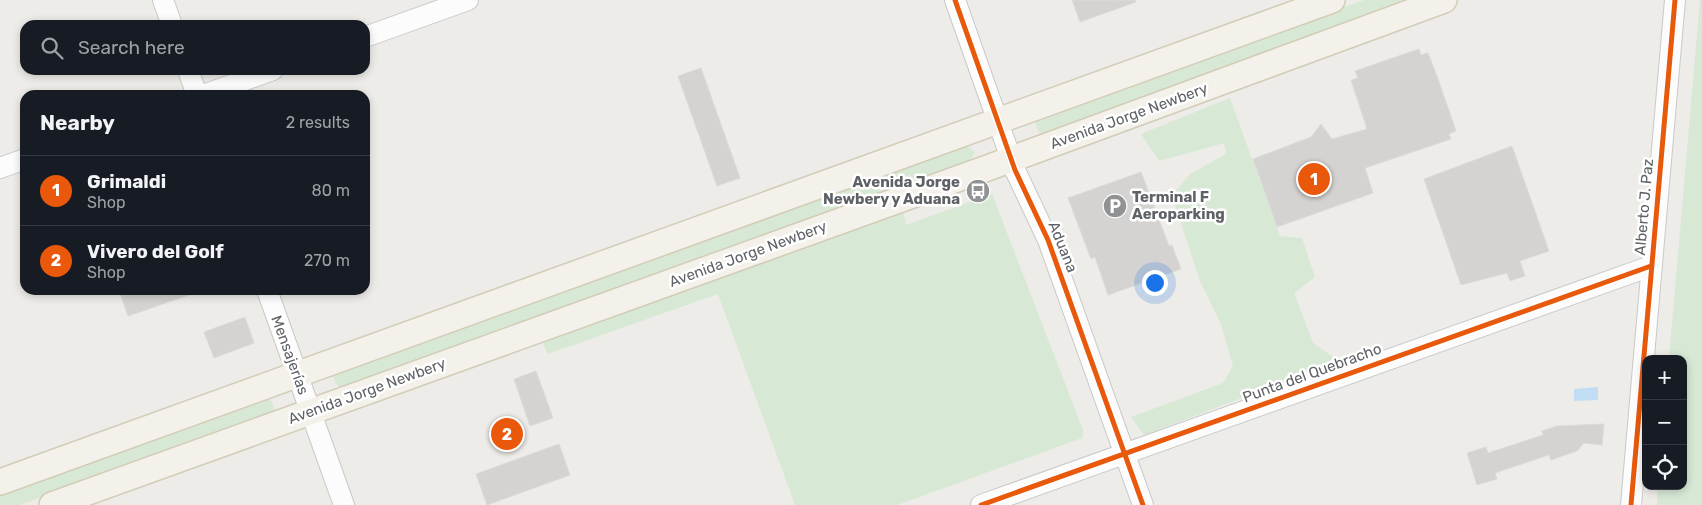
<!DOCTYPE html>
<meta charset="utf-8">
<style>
:root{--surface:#171b24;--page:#242831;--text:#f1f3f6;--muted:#9ea1a6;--line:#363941;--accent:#ea580c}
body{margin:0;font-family:Rubik,sans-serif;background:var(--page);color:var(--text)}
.controls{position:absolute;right:15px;bottom:15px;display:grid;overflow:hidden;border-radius:10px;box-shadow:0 2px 8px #0003}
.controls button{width:45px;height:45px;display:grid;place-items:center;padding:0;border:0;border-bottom:1px solid var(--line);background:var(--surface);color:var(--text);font:25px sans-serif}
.you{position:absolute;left:1154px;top:282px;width:18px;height:18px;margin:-12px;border:4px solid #fff;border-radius:50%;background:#1a73e8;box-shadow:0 0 0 8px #1a73e833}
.badge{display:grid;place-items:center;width:32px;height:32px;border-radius:50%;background:var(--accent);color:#fff;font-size:16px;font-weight:700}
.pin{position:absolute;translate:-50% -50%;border:2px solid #fff;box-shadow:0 1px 5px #0006}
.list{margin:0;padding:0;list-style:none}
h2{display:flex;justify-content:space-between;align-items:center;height:65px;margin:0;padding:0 20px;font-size:21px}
h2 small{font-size:16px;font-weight:400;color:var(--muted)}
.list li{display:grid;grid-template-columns:32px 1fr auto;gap:15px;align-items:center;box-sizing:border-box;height:70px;padding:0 20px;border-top:1px solid var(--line)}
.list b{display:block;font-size:19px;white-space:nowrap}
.list p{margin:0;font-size:16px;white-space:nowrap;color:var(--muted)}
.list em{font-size:16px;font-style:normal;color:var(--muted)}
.icon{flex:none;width:28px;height:28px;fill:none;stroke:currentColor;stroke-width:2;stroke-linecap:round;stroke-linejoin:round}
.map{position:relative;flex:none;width:1702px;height:505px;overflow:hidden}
.search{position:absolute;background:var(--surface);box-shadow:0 2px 8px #0003;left:20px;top:20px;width:350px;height:55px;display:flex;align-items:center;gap:12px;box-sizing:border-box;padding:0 18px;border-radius:15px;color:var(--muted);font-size:19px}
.panel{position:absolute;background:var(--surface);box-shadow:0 2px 8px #0003;left:20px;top:90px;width:350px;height:205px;border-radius:15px}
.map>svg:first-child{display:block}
.green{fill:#d7e8d5}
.water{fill:#c0ddf4}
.building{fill:#d4d3d1;stroke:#dcdbd8}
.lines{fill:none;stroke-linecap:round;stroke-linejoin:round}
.minor-casing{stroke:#c9c9c9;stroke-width:22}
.major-casing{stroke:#d3ccb8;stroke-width:28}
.minor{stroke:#fcfcfc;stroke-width:20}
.major{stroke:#f3f1e9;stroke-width:25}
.cycleway-casing{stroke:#fff;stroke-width:8}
.cycleway{stroke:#e8590c;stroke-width:5}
.labels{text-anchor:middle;stroke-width:5;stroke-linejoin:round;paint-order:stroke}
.street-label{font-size:15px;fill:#5e6166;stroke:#fff}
.poi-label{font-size:15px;font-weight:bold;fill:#5e6166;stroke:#fff;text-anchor:end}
</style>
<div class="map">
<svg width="1702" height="505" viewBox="0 0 1702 505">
<rect width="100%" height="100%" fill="#edece8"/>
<g class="green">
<path d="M1364,0H1417L1043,135L1038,131L1035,122L1040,117Z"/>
<path d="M1700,0H1702V505H1657L1658,486H1683V359H1669Z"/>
<path d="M1230,98L1280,236L1302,238L1315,277L1294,293L1313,343L1339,361L1144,435L1131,417L1223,383L1233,366L1221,324L1200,281L1172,196L1190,174L1226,154L1224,143L1159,161L1141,134Z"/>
<path d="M966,144L975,153L971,159L957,166L341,388L336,384L333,376L337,370Z"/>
<path d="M992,194L1083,430L1082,438L897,505H795L718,294L548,354L540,337L902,206L906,225Z"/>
<path d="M265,398L270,399L274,407L272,414L20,505H0V493Z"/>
</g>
<path class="water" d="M1598,387V400L1574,401V389Z"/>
<g class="building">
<path d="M1072,0H1135L1136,2L1080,22Z"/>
<path d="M1419,49L1421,55L1428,53L1437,76L1456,131L1449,134L1451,139L1365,168L1373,193L1277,227L1253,159L1311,137L1321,124L1332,139L1367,129L1351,80L1358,78L1355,71Z"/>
<path d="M701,68L740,178L717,186L678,76Z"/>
<path d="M1512,146L1549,251L1520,261L1525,276L1510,281L1507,273L1461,285L1424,179Z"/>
<path d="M1141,172L1169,246L1172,245L1181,269L1108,295L1095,257L1091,259L1068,198Z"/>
<path d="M119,290H197L198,292L128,316Z"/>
<path d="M245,317L254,343L214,358L204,332Z"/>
<path d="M536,371L553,418L530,426L514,379Z"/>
<path d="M1604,424L1602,445L1584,443L1577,451L1551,460L1549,455L1495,473L1497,479L1477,485L1467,453L1486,447L1488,453L1543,435L1542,431L1557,426Z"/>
<path d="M559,444L570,475L487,505L476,474Z"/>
</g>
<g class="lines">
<g class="minor-casing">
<g id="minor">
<path d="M163,0L172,25"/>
<path d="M955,0L1015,170L1048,240L1143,505"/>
<path d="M365,37L468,0"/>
<path d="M188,70L197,95"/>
<path d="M203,95L273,70"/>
<path d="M0,168L25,159"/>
<path d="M267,290L344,505"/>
<path d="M981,505L1651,266"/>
<path d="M1631,505L1675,0"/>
</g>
</g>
<g class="major-casing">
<g id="major">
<path d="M0,482L1332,0"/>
<path d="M52,505L982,170L1444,0"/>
</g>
</g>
<use href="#minor" class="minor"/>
<use href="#major" class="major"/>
<g class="cycleway-casing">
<g id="cycleway">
<path d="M955,0L1015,170L1048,240L1143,505"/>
<path d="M981,505L1651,266"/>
<path d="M1631,505L1675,0"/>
</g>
</g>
<use href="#cycleway" class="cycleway"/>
</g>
<defs>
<g id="bus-disc" transform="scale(1.25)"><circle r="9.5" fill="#909294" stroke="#fff"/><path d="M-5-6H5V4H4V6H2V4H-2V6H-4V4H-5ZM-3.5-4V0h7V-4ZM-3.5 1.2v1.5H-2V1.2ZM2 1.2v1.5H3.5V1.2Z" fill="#fff"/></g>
<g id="parking-disc" transform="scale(1.25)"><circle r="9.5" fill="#909294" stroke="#fff"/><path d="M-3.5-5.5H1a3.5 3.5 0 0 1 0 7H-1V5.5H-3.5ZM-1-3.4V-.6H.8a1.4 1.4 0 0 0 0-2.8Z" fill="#fff"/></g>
</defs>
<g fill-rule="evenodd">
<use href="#bus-disc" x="978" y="191"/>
<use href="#parking-disc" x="1115" y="206"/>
</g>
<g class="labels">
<g class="street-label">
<text transform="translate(1129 116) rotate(-20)" y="5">Avenida Jorge Newbery</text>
<text transform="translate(1644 207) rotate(-85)" y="5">Alberto J. Paz</text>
<text transform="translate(1063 247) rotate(68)" y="5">Aduana</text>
<text transform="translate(748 254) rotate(-20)" y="5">Avenida Jorge Newbery</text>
<text transform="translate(290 355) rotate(70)" y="5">Mensajerías</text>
<text transform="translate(1312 373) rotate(-20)" y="5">Punta del Quebracho</text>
<text transform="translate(367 391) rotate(-20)" y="5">Avenida Jorge Newbery</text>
</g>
<g class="poi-label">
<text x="960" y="187">Avenida Jorge<tspan x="960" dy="17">Newbery y Aduana</tspan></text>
<text x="1132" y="202" text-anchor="start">Terminal F<tspan x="1132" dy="17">Aeroparking</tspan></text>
</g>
</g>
</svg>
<div class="controls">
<button>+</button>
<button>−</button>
<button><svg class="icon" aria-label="locate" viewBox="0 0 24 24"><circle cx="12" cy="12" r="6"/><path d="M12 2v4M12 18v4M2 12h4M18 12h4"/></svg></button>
</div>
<div class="you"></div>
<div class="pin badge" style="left:1314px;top:179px">1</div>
<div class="pin badge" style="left:507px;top:434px">2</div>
<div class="search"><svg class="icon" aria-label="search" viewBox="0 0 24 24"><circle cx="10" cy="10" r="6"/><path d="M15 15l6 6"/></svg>Search here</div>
<section class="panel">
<h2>Nearby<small>2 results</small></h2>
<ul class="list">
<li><span class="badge">1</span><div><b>Grimaldi</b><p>Shop</p></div><em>80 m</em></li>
<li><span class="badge">2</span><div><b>Vivero del Golf</b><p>Shop</p></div><em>270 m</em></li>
</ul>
</section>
</div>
